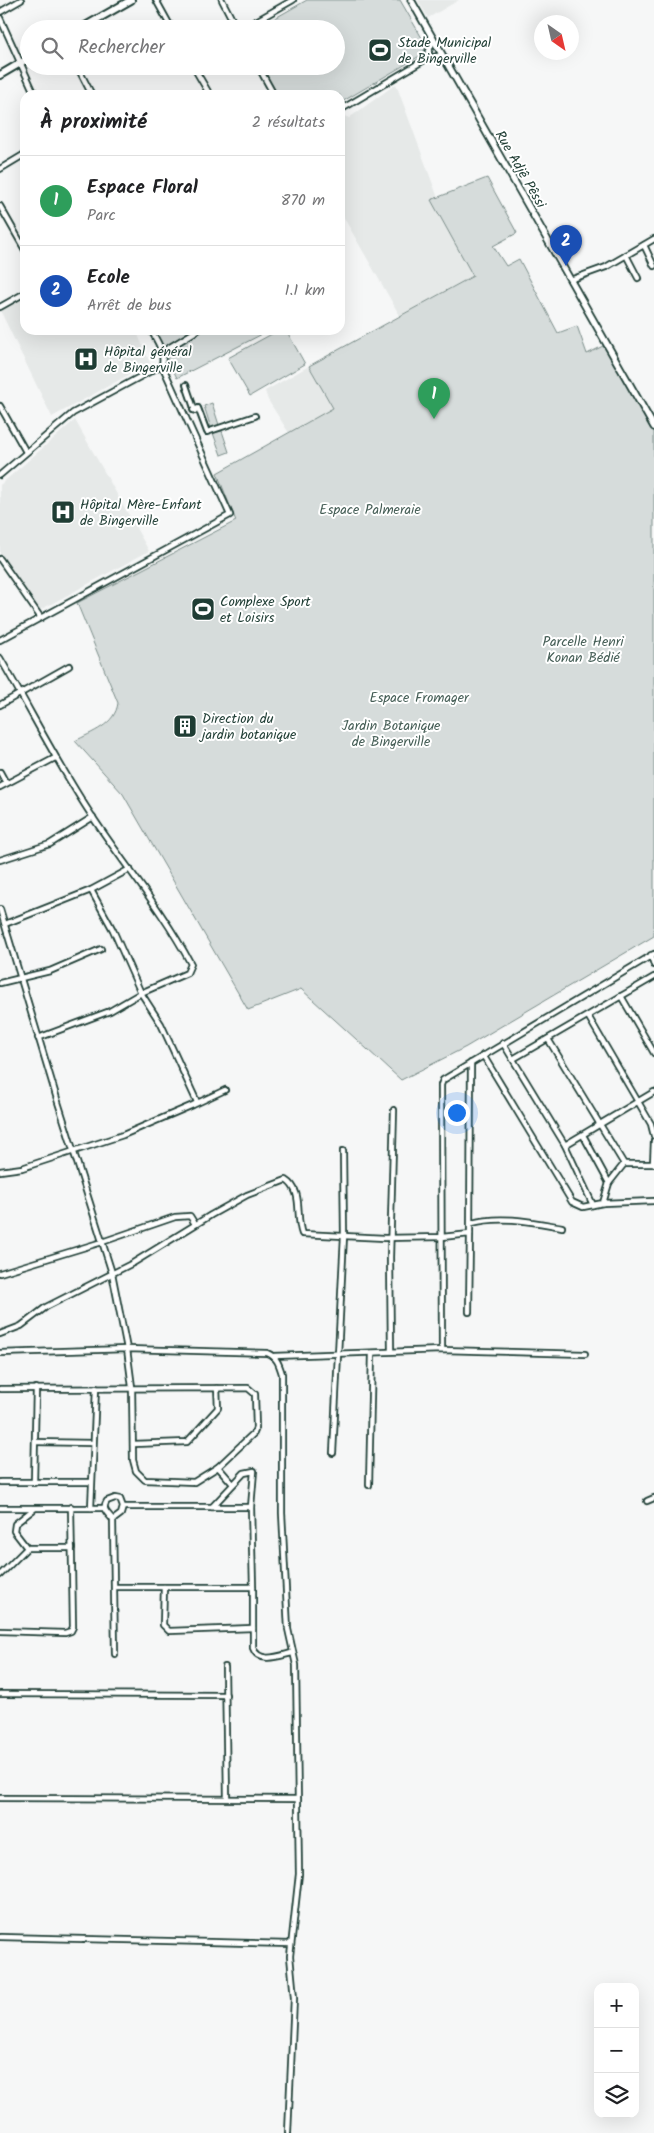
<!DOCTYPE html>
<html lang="fr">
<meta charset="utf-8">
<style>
:root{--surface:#fff;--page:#f2f2f2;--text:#202124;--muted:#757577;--line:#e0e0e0;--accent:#1f3d34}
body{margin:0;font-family:Kalam,sans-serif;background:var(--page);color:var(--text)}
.controls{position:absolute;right:15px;bottom:15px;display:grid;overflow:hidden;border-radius:10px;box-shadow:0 5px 20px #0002}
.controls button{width:45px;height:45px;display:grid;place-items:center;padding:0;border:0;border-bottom:1px solid var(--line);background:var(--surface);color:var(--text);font:25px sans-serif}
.compass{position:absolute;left:534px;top:15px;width:45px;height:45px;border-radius:50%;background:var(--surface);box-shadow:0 5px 20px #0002;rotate:146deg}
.you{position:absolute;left:456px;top:1112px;width:18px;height:18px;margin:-12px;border:4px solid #fff;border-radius:50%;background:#1a73e8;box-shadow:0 0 0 8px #1a73e833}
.badge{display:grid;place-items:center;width:32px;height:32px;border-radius:50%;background:var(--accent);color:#fff;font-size:16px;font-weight:700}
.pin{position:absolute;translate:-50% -41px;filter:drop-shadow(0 1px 2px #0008)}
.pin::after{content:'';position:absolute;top:26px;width:18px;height:15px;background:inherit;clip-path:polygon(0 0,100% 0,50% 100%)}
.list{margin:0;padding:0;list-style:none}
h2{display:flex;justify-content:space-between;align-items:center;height:65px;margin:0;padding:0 20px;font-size:21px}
h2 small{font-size:16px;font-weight:400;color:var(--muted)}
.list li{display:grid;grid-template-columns:32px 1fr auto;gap:15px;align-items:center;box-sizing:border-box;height:90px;padding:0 20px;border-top:1px solid var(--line)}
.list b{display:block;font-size:19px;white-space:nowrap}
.list p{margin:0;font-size:16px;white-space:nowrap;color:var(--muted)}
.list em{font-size:16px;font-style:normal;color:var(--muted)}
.icon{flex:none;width:28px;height:28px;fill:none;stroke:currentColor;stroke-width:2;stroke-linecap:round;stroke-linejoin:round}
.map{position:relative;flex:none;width:654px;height:2133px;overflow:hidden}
.search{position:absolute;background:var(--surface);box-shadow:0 5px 20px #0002;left:20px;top:20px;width:325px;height:55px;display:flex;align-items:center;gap:12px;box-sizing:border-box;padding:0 18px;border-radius:28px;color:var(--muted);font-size:19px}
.panel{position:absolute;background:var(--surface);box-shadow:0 5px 20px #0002;left:20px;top:90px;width:325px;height:245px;border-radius:15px}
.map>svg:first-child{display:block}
.built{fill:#e6e9e8}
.green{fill:#d6dcdb;stroke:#7a8c88}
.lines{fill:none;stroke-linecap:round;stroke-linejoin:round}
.pedestrian-casing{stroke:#1f3d34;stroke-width:8}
.minor-casing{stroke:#1f3d34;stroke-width:8}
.tertiary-casing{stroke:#1f3d34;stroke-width:9}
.secondary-casing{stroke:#1f3d34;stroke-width:10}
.pedestrian{stroke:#fff;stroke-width:4}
.minor{stroke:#fff;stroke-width:4.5}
.tertiary{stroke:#fff;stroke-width:5.5}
.secondary{stroke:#fff;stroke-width:6}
.labels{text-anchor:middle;stroke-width:4;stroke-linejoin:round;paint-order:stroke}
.poi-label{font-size:14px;fill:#1f3d34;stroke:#fff;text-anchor:start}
.street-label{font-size:14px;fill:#1f3d34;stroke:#fff}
.park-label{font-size:14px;fill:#445d55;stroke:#fff}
</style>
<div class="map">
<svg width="654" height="2133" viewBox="0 0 654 2133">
<rect width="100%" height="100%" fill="#f6f7f7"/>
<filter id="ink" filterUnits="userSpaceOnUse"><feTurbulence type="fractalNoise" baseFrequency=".02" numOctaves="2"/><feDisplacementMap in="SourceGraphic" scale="10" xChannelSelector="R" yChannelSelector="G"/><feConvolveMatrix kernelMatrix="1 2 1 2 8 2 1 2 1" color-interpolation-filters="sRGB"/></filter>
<g filter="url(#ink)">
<g class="built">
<path d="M418,0H459L428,18Z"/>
<path d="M396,84L438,198L431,200L473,276L400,316L340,211V122L343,120L344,116L349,118Z"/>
<path d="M25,296V330H136L150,363L52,417L0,310Z"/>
<path d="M309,366L333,408L289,433L268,400L265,391Z"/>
<path d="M75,420L149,551L38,611L0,558V485Z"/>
</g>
<g class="green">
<path d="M307,0H400L426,45L423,54L340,103V95H277L261,66H336V29H256Z"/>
<path d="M487,178L517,233L493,246L506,266L519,259L558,333L577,326L587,354L605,345L654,432V936L466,1047L401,1080L301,989L248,1010L123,794L75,741C92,732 115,725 118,703L77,603L236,521L217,473L333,408L309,366L473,276L431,200Z"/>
<path d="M154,330H270L177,378Z"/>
<path d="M279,330H286L305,364L250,396L228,358Z"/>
<path d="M212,403L219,425L211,428L204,406Z"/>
<path d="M222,431L229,452L221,455L213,433Z"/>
</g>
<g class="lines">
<g class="pedestrian-casing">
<g id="pedestrian">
<path d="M186,385L195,411"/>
<path d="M193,410L198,408L207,432L255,416"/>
</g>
</g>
<g class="minor-casing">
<g id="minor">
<path d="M156,0L172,29"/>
<path d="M222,0L237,29"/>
<path d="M0,12L21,0"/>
<path d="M0,18L35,95"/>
<path d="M242,29L293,0"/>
<path d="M426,59L433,40"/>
<path d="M77,66L92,95"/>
<path d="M193,66L210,95"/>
<path d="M258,66L274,95"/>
<path d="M340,110L426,59L442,55"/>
<path d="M0,169L25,154"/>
<path d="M0,206L25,250"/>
<path d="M644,245L654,266"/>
<path d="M626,255L638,278"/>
<path d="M570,280L606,267L654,239"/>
<path d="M0,307L25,293"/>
<path d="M162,352L198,330"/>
<path d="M0,406L26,452"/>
<path d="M0,475L73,413L162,365"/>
<path d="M0,559L41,618"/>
<path d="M0,640L230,515L162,365C165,352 157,341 151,330"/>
<path d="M0,658C31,711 58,765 92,816C125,866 163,911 191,964L187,973L141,993L113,930L91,890L130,869"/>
<path d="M0,705L69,666"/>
<path d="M0,772L6,783"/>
<path d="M0,787L55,758"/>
<path d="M0,860L50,844L93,817"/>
<path d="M0,909L57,1099L112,1273L127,1349L132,1387L133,1460L136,1471L145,1480L194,1482L218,1467L254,1433L256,1428L255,1394L248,1388L0,1389"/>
<path d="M5,924L91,890"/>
<path d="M651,955L654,965"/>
<path d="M0,983L50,971L101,949"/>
<path d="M621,996L654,1053"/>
<path d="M588,1016L651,1124L654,1136"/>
<path d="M38,1038L110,1011L141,993L161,1024L197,1102"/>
<path d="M548,1039L624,1164"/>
<path d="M503,1043L565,1145L593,1205"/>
<path d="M483,1055L572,1202L583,1207L603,1203L654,1201"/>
<path d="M513,1059L654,977"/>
<path d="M583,1135L609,1183"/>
<path d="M565,1145L654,1092"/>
<path d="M624,1164H654"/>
<path d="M653,1164L654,1141"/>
<path d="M0,1171L22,1168L123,1135L193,1105L225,1090"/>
<path d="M603,1203L609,1183L624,1164"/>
<path d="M472,1223C501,1215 533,1222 562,1227"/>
<path d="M470,1234L471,1063"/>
<path d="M0,1273L102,1242L175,1217L190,1216L195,1224"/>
<path d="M0,1334L21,1326L46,1307L133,1263L211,1215L247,1195L286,1180C304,1191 295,1216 302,1234L385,1238L442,1237L470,1234L469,1312"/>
<path d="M442,1350L441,1085L443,1080L654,954"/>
<path d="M391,1351L390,1257L394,1110"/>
<path d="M0,1353L127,1349L267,1353C277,1357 279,1364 282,1374V1513L288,1629L296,1665L299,1874L290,1956L294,1998L288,2133"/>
<path d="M274,1356L442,1350L585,1354"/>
<path d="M35,1442L93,1443"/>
<path d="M133,1444L187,1442L218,1408L217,1388"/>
<path d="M333,1453L344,1236L343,1151"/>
<path d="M218,1467L233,1484"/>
<path d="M0,1482H91"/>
<path d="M34,1483L36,1388"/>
<path d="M369,1485L372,1353"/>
<path d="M115,1498L120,1499L123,1507L121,1514L113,1520C108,1513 101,1510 107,1501Z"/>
<path d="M647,1501L654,1498"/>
<path d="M123,1507H251"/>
<path d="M212,1507L244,1473L254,1471L251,1507L253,1587"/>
<path d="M0,1508H104"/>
<path d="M91,1508L96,1388"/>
<path d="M113,1520L115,1654"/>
<path d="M27,1548L14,1531L15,1524L34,1509"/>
<path d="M0,1575L27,1548H72"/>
<path d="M115,1587H253V1648C259,1664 279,1656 292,1653"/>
<path d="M164,1587L163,1625L169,1631L253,1628"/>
<path d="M0,1631L65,1633L71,1631L73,1627L71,1507"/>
<path d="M225,1667L227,1798"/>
<path d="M0,1694L226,1695"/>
<path d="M0,1798L298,1799"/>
<path d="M0,1937L291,1944"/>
</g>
</g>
<g class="tertiary-casing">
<path id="tertiary" d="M411,0L654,427"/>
</g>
<g class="secondary-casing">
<g id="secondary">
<path d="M80,29L131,0"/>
<path d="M0,75L29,58"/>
</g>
</g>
<use href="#pedestrian" class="pedestrian"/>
<use href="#minor" class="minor"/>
<use href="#tertiary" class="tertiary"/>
<use href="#secondary" class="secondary"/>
</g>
</g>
<defs>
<g id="stadium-square" transform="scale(1.25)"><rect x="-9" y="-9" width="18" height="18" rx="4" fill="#1f3d34" stroke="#fff"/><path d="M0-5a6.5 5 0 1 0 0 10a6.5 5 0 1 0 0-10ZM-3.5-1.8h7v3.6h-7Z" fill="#fff"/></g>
<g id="hospital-square" transform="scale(1.25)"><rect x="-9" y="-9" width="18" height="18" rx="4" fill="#1f3d34" stroke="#fff"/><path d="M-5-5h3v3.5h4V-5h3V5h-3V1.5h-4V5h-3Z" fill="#fff"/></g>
<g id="building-square" transform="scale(1.25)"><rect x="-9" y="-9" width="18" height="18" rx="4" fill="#1f3d34" stroke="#fff"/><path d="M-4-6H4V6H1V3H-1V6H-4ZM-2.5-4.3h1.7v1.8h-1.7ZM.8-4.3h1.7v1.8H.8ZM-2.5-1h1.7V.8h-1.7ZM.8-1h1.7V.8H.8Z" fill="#fff"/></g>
</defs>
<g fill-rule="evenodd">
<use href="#stadium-square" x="380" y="50"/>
<use href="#hospital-square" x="86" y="359"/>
<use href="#hospital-square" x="63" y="512"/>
<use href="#stadium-square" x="203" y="609"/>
<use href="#building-square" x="185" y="726"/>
</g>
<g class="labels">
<g class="poi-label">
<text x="398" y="47">Stade Municipal<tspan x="398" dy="16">de Bingerville</tspan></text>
<text x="104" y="356">Hôpital général<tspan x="104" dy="16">de Bingerville</tspan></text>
<text x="80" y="509">Hôpital Mère-Enfant<tspan x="80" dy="16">de Bingerville</tspan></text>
<text x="220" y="606">Complexe Sport<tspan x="220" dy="16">et Loisirs</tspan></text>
<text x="202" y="723">Direction du<tspan x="202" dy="16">jardin botanique</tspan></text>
</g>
<g class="street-label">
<text transform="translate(521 169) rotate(60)" y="5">Rue Adjê Pêssi</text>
</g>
<g class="park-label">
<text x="370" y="514">Espace Palmeraie</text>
<text x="583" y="646">Parcelle Henri<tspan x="583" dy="16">Konan Bédié</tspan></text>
<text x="419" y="702">Espace Fromager</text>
<text x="391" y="730">Jardin Botanique<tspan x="391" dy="16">de Bingerville</tspan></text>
</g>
</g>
</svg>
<div class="controls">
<button>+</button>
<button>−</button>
<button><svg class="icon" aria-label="layers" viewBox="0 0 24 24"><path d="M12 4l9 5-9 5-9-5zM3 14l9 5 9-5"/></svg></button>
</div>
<svg class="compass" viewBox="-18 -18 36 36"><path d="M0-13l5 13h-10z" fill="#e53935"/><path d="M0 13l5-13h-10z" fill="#757577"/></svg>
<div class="you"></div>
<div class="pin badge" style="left:434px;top:419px;background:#2e9e5b">1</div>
<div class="pin badge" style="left:566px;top:266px;background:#1a4fb4">2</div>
<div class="search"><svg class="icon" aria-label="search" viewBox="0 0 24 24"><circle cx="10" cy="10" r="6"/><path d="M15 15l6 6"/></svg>Rechercher</div>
<section class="panel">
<h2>À proximité<small>2 résultats</small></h2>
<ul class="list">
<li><span class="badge" style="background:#2e9e5b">1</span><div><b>Espace Floral</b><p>Parc</p></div><em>870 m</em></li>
<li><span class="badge" style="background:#1a4fb4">2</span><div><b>Ecole</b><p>Arrêt de bus</p></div><em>1.1 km</em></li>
</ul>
</section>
</div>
